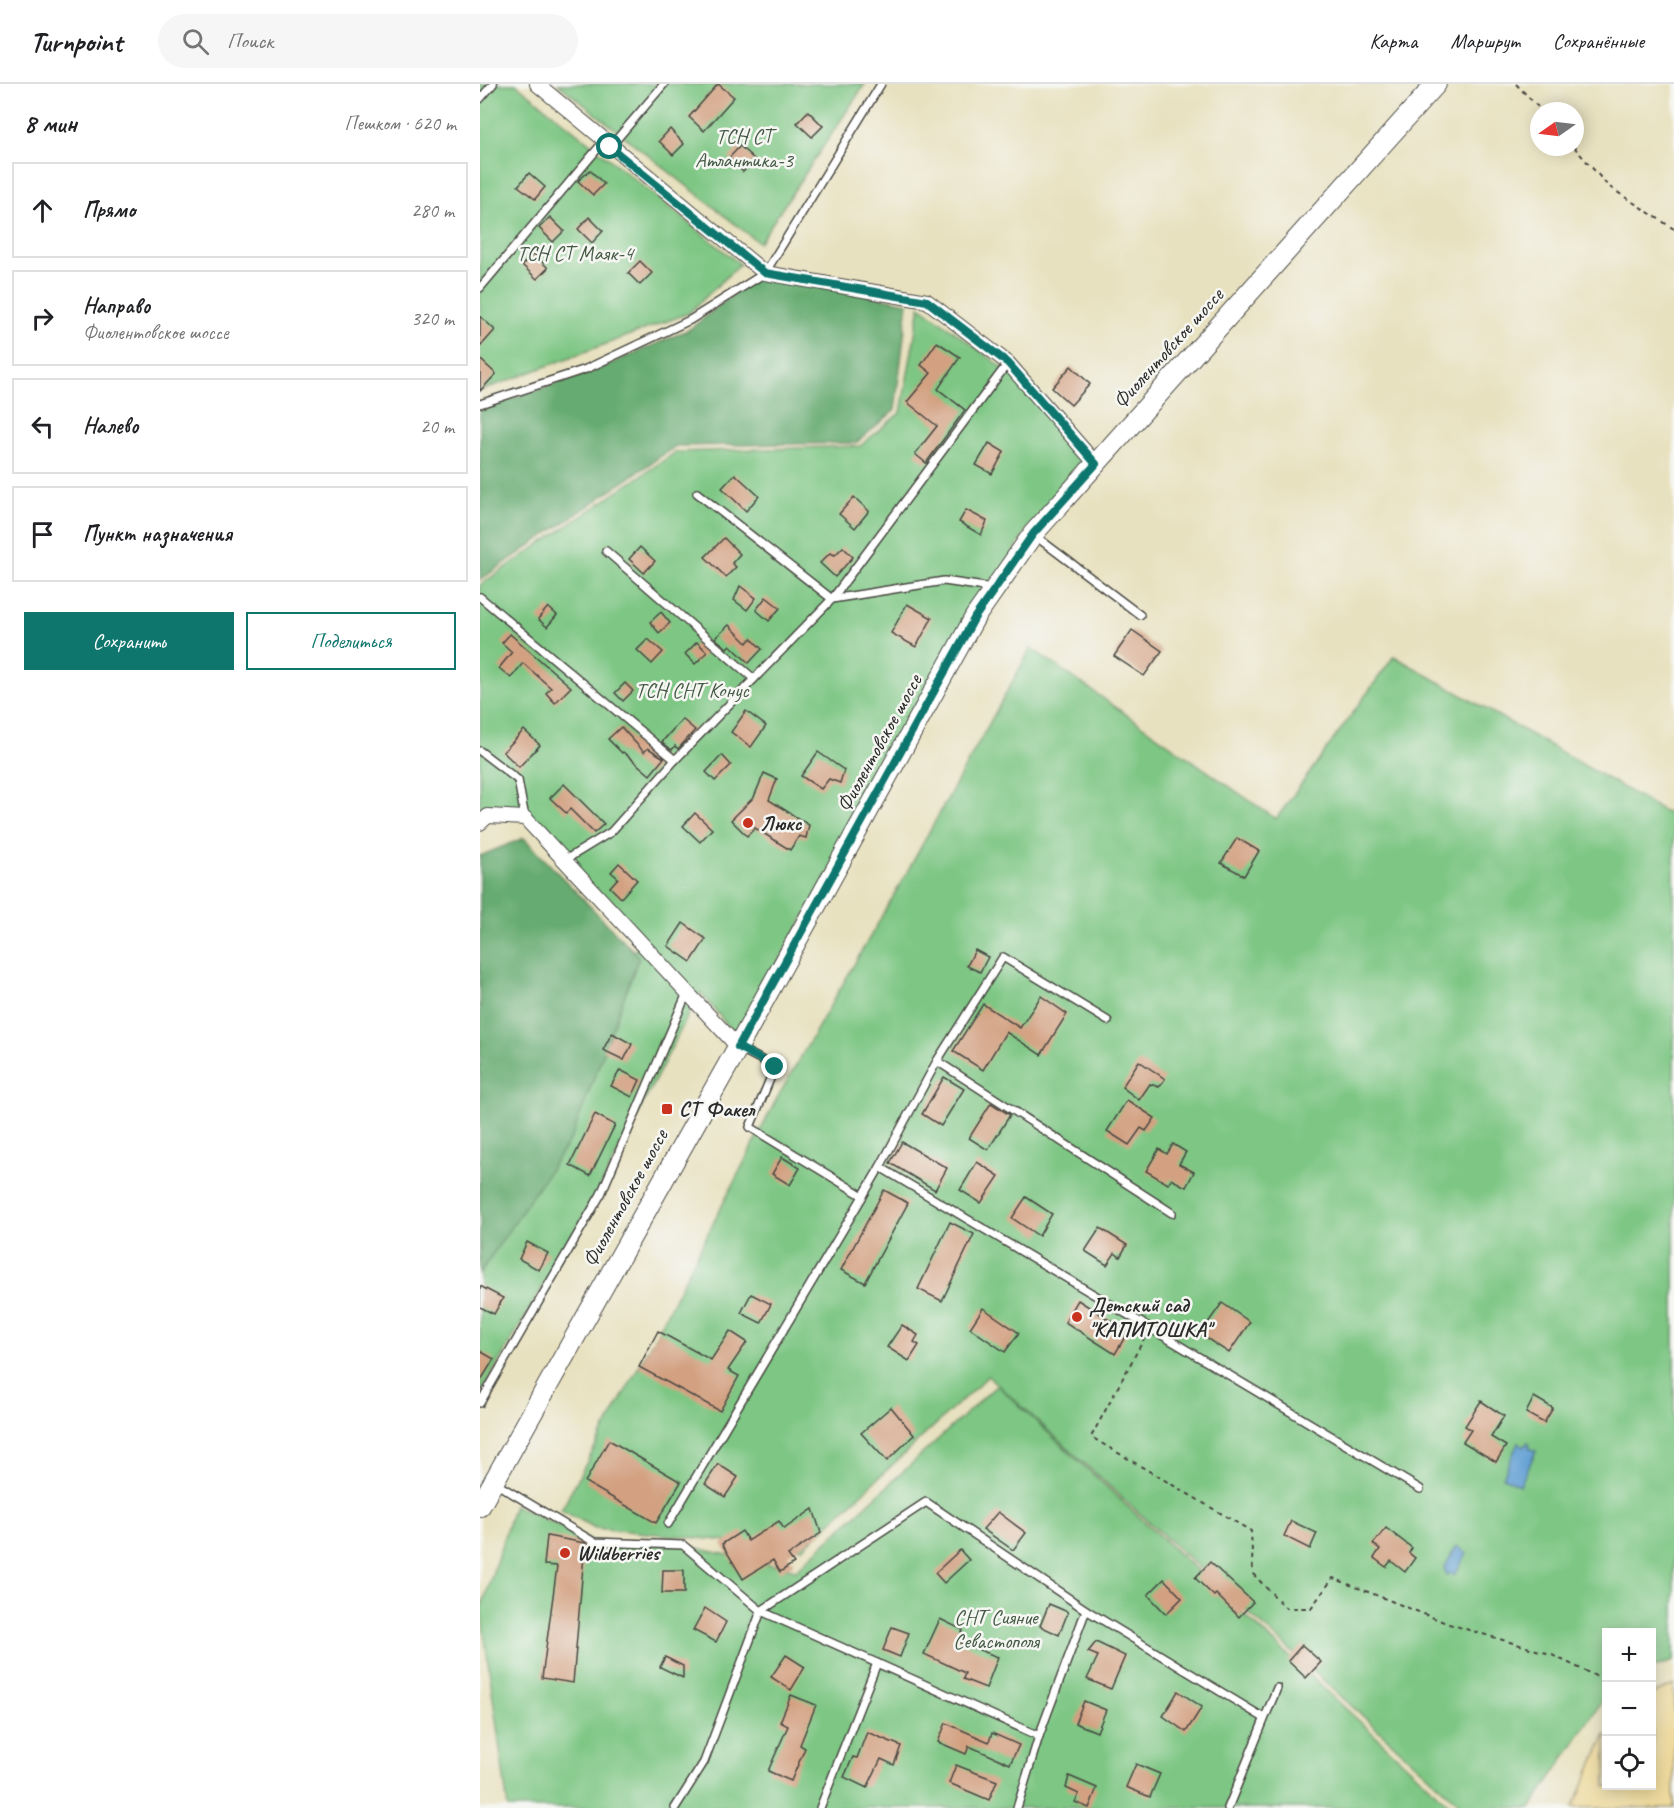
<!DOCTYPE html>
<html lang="ru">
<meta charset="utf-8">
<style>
:root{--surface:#fff;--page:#f6f6f6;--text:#202124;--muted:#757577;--line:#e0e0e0;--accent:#0f766e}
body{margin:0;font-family:Caveat,sans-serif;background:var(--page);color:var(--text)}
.controls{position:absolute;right:18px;bottom:18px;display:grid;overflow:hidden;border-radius:0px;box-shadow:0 3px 15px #0003}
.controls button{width:54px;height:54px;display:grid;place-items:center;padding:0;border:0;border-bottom:2px solid var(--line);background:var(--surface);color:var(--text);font:30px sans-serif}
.compass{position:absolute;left:1050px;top:18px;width:54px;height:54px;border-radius:50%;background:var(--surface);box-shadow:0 3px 15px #0003;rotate:256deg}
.stop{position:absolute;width:18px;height:18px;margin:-14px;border:4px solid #0f766e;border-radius:50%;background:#fff}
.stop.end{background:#0f766e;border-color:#fff;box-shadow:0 2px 6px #0008}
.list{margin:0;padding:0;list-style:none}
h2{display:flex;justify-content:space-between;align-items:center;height:78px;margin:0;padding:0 24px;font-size:26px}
h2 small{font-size:20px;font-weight:400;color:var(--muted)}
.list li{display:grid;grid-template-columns:39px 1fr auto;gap:18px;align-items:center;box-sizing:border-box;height:96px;margin:0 12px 12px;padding:0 12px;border:2px solid var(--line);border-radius:0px}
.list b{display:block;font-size:22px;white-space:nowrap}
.list p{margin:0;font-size:20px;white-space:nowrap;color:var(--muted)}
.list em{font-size:20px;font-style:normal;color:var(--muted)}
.actions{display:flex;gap:12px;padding:18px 24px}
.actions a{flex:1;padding:14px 0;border:2px solid var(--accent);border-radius:0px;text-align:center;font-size:21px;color:var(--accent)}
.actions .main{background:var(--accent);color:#fff}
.icon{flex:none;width:33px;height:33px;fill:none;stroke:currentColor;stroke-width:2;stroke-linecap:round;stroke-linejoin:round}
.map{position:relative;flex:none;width:1194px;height:1724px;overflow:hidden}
header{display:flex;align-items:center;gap:36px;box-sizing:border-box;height:84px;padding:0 30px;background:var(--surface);border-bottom:2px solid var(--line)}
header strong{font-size:28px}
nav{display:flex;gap:33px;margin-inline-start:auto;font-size:21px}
.search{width:420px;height:54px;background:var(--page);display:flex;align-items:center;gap:15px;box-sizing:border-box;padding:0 21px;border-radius:33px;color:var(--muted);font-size:22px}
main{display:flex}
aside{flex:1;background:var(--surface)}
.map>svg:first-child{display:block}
.green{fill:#7dc683;stroke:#547857;stroke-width:1.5}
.forest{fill:#66ab71;stroke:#486b4e;stroke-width:1.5}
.sand{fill:#eeda9e;stroke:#8c8264;stroke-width:1.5}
.water{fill:#63a0d4;stroke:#476680;stroke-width:1.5}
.building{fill:#d3a182}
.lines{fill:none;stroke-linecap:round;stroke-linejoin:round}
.service-casing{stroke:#474641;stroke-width:10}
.minor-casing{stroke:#474641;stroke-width:16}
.secondary-casing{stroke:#474641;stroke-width:22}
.path{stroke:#474641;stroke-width:2;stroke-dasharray:4.5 4.5;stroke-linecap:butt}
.service{stroke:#fff;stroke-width:7}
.minor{stroke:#fff;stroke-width:14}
.secondary{stroke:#fff;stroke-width:20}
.route{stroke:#0f766e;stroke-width:8}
.poi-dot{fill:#c8321e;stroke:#f6f6f2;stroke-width:2}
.labels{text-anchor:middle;stroke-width:5;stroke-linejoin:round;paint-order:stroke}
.park-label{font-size:21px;fill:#445a45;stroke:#f6f6f2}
.street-label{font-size:21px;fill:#2b2b2b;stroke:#f6f6f2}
.poi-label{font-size:21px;font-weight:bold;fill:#2b2b2b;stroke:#f6f6f2;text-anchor:start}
</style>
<header>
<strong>Turnpoint</strong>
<div class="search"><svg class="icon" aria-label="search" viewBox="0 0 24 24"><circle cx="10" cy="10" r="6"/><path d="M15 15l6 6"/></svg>Поиск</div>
<nav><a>Карта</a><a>Маршрут</a><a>Сохранённые</a></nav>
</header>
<main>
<aside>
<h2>8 мин<small>Пешком · 620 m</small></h2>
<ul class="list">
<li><svg class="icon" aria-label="ahead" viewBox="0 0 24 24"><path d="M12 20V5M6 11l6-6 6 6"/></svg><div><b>Прямо</b></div><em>280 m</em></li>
<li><svg class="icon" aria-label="right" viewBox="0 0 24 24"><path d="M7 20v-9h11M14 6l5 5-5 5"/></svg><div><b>Направо</b><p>Фиолентовское шоссе</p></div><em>320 m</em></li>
<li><svg class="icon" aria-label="left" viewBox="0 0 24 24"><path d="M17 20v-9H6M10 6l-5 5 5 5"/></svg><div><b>Налево</b></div><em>20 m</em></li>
<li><svg class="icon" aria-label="arrive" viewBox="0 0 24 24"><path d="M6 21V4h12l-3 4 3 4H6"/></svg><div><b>Пункт назначения</b></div></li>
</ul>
<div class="actions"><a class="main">Сохранить</a><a>Поделиться</a></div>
</aside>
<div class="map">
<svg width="1194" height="1724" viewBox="0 0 1194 1724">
<rect width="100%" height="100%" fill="#f6f6f2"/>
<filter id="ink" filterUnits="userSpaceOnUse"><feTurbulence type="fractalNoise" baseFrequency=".0167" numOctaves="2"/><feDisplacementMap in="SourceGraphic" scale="12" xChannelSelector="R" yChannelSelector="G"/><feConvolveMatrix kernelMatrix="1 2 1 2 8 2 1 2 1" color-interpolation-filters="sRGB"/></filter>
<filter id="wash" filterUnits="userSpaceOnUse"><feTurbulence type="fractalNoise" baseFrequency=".008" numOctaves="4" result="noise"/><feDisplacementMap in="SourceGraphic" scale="24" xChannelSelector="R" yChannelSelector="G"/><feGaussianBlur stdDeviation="1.35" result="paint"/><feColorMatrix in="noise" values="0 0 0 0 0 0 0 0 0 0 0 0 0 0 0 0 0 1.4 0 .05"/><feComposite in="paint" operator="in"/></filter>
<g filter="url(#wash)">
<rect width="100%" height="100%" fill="#e8e1bf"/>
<g class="green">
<path d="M0,0H36L260,180L209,229L0,307Z"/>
<path d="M78,0H385L279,159Z"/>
<path d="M440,222L530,289L608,381L547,445L256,952L220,908L118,1108L0,1310V1151L62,975L158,862L50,732L0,731V501L196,368L380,362L421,328Z"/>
<path d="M551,564L796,735L914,572L1194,733V1577L1172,1584V1548H1126V1611L1051,1724H984L508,1292L323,1464L115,1444L81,1426L178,1247L296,1016L421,799Z"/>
<path d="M517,1301L973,1724H28L1,1526L34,1421L114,1458L203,1461L316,1486Z"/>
</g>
<g class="forest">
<path d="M279,190L428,219L415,326L376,359L196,362L0,496V325L114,287L210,245Z"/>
<path d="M44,754L159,873L92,1053L0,1189V772Z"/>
</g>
<path class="sand" d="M1194,1601V1724H1093L1126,1650V1702H1172V1610Z"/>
<g class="water">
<path d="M1048,1358L1050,1365L1056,1367L1040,1401L1023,1393L1038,1359L1043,1363Z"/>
<path d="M977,1462L987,1470L974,1491L971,1489L967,1491L964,1484Z"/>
</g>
<g id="blocks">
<g class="building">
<path d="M238,0L254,13L224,47L209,33Z"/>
<path d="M328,27L343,42L332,53L317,39Z"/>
<path d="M190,45L204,60L193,71L179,57Z"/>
<path d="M260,62L275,76L263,88L249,74Z"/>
<path d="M110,86L124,100L113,111L98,97Z"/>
<path d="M49,89L65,103L55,115L38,102Z"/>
<path d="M70,133L84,147L73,158L59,144Z"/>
<path d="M109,133L123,147L112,159L98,145Z"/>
<path d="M54,170L68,184L57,195L42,181Z"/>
<path d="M160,177L172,189L160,201L148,189Z"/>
<path d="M0,232L15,246L0,263Z"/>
<path d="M457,258L480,273L458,305L485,326L446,379L435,370L457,342L427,318L451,289L441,281Z"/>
<path d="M0,275L16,290L0,307Z"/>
<path d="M591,282L610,300L591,321L572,304Z"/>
<path d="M509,359L524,368L512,390L496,381Z"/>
<path d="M255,390L279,412L266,427L242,404Z"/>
<path d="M374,413L389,427L375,444L359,430Z"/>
<path d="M486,426L507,437L501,451L479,438Z"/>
<path d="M244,454L260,470L252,479L256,483L246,493L225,473Z"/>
<path d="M160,463L175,477L164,489L149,475Z"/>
<path d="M363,463L373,473L355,493L340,479L350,469L355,471Z"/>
<path d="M260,502L276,514L267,526L254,516Z"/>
<path d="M286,513L300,524L289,537L276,526Z"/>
<path d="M427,520L452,534L436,563L411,549Z"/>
<path d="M68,523L77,531L67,543L58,535Z"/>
<path d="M181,528L190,539L179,549L170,538Z"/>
<path d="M249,541L267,559L271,554L282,565L269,579L250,561L247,564L235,554Z"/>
<path d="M652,546L682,567L664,592L634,572Z"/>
<path d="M30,550L91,603L75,619L66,609L71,604L43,579L31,594L19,584L32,568L22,559Z"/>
<path d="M168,555L183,568L172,580L157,566Z"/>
<path d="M217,558L227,568L215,580L205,570Z"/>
<path d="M145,599L153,607L143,617L135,609Z"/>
<path d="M266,627L286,642L271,663L251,648Z"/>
<path d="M202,635L215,646L198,665L195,662L192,666L182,658Z"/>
<path d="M141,643L164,668L168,664L184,674L170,691L143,668L142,669L128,655Z"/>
<path d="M44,646L60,661L39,683L23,668Z"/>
<path d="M338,668L364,686L360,699L349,695L341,705L321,692Z"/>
<path d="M242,671L251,681L235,697L226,688Z"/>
<path d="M284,689L297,695L289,716L329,741L326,754L319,752L310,766L275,744L267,752L251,736L274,713Z"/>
<path d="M84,700L124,740L114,749L90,725L86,729L70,714Z"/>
<path d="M215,729L232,745L220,758L203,742Z"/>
<path d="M757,754L779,767L764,792L741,779Z"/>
<path d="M139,779L157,796L141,814L130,803L138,794L131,788Z"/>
<path d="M203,839L226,855L211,878L188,862Z"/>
<path d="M495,866L508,873L500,888L487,882Z"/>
<path d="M561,912L587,930L561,971L526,948L503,986L473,967L503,920L540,944Z"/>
<path d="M132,949L152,960L144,976L123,966Z"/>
<path d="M659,977L685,995L679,1003L670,1000L659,1016L642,1003Z"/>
<path d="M140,986L160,996L152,1013L131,1002Z"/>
<path d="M464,993L484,1005L461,1042L442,1030Z"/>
<path d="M647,1016L675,1034L666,1047L661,1044L649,1061L627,1047Z"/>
<path d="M511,1019L530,1031L508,1066L489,1054Z"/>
<path d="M115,1030L135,1041L110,1092L90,1081Z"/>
<path d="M422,1058L467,1084L455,1106L410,1079Z"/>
<path d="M693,1060L706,1068L699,1080L714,1088L706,1103L691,1095L688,1100L666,1087L679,1065L687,1070Z"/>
<path d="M302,1073L320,1084L310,1101L292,1090Z"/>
<path d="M497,1078L519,1092L501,1119L480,1106Z"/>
<path d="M404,1106L428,1119L385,1199L361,1186Z"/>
<path d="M546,1113L572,1130L559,1152L532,1134Z"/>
<path d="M470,1138L494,1150L462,1217L438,1205Z"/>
<path d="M620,1144L647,1161L640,1173L635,1169L627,1181L605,1167Z"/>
<path d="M47,1158L68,1169L59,1186L39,1175Z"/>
<path d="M0,1202L23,1214L14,1230L0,1223Z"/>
<path d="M271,1210L291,1220L281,1239L261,1229Z"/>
<path d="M598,1216L648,1248L635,1270L585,1238Z"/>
<path d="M742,1219L770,1238L749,1269L720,1250Z"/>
<path d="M503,1224L539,1249L525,1268L490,1244Z"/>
<path d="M422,1241L438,1251L434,1258L439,1261L429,1277L407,1263Z"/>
<path d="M178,1247L231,1276L250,1247L267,1258L248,1286L259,1292L240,1327L159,1283Z"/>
<path d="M0,1267L14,1275L0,1298Z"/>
<path d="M1054,1313L1073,1324L1064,1339L1046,1329Z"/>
<path d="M1001,1317L1024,1332L1011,1353L1026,1362L1016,1378L983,1358L991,1346L985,1342Z"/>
<path d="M411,1323L434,1351L407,1377L381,1349Z"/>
<path d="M129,1356L201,1398L176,1439L105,1398Z"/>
<path d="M238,1380L258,1393L245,1413L225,1400Z"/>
<path d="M333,1425L341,1449L308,1471L314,1479L300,1488L293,1476L263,1495L242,1460L262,1447L268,1457L299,1437L304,1445Z"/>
<path d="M518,1428L546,1449L533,1466L503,1445Z"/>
<path d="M811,1437L837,1449L830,1465L804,1452Z"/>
<path d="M906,1444L932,1464L929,1469L935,1474L925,1488L911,1477L906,1483L894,1474L900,1465L893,1460Z"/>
<path d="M67,1452L105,1459L93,1599L62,1594L77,1482L64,1481Z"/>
<path d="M480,1466L489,1476L464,1499L455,1489Z"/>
<path d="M730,1478L773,1518L759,1533L736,1510L734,1512L715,1494Z"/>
<path d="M183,1486H204V1509H182Z"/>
<path d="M684,1495L702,1514L686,1530L668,1511Z"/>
<path d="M569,1520L588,1528L579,1551L560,1542Z"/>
<path d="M225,1524L246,1538L236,1558L213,1546Z"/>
<path d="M460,1535L483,1546L478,1558L518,1573L506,1604L483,1595L485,1589L444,1570Z"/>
<path d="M412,1543L429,1549L420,1573L403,1566Z"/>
<path d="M616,1558L645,1572L631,1605L607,1595L618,1572L608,1568Z"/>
<path d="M822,1561L841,1578L826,1594L808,1577Z"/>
<path d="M306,1571L325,1583L311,1606L291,1593Z"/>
<path d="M185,1573L203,1582V1594L180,1583Z"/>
<path d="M698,1607L722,1623L706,1648L683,1632Z"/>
<path d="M311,1611L336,1621L320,1661L325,1664L311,1697L288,1687L308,1642L300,1638Z"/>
<path d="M604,1617L626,1626L617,1648L595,1639Z"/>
<path d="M466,1639L509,1658L512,1649L539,1661L530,1680L489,1662L486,1670L458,1658Z"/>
<path d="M387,1648L421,1662L414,1681L401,1675L387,1704L364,1693L373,1673L377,1674Z"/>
<path d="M656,1680L680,1690L670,1713L646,1703Z"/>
<path d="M476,1681L517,1697L509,1716L469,1699Z"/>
<path d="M589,1692L617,1704L609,1724L595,1718L599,1710L586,1704Z"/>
</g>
</g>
</g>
<g filter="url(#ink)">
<use href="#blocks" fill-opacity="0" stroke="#474641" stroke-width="1.5"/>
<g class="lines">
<g class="service-casing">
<g id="service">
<path d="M0,15L13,0"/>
<path d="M130,63L184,0"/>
<path d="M0,204L125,56"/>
<path d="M0,320L106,285L210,236L285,189L401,0"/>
<path d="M217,409L352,515L528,279"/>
<path d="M554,451L660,531"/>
<path d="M126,467L274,595"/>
<path d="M0,513L195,676"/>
<path d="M0,667L38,696L45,734"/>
<path d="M85,776L131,748L195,676L352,515L464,497L512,504"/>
<path d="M259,964L295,983L270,1043L383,1112L400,1083L940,1405"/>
<path d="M457,977L523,873L628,937"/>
<path d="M400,1083L457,977L692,1129"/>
<path d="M0,1319L121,1110L207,909"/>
<path d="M15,1399L114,1458L203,1461L281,1527L559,1652L606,1526L446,1418L281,1527L224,1678L195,1724"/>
<path d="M188,1440L383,1112"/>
<path d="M606,1526L784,1634"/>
<path d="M340,1724L397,1579"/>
<path d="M537,1724L559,1652"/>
<path d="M748,1724L797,1604"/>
</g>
</g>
<g class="minor-casing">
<g id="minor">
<path d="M57,0L285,189L447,217L528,279L616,380"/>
<path d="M0,739L8,732L45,734L258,963"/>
</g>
</g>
<g class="secondary-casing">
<path id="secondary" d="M0,1422L258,963L495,533L553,450L956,0"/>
</g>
<g class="path">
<path d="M1036,0L1062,27"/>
<path d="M1094,63L1128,102L1194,145"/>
<path d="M665,1253L611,1353L771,1447L773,1490L806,1524H831L853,1494L969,1540L1070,1570L1126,1597"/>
</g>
<use href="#service" class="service"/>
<use href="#minor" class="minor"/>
<use href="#secondary" class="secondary"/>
</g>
</g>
<g class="lines" filter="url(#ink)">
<path class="route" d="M130,63L285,189L447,217L528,279L616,380L553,450L495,533L258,963L295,983"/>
</g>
<g class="poi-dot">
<circle cx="268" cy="739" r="6"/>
<rect x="181" y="1019" width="12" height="12" rx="3"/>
<circle cx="597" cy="1233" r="6"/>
<circle cx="85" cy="1469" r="6"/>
</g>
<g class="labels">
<g class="park-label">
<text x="264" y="59">ТСН СТ<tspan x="264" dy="24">Атлантика-3</tspan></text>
<text x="95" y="176">ТСН СТ Маяк-4</text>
<text x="212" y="613">ТСН СНТ Конус</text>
<text x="516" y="1540">СНТ Сияние<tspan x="516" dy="24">Севастополя</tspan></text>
</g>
<g class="street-label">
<text transform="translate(688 264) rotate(-48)" y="7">Фиолентовское шоссе</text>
<text transform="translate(399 659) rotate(-61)" y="7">Фиолентовское шоссе</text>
<text transform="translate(145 1114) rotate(-61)" y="7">Фиолентовское шоссе</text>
</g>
<g class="poi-label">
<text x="280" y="746">Люкс</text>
<text x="199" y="1032">СТ Факел</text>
<text x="609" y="1228">Детский сад<tspan x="609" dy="24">"КАПИТОШКА"</tspan></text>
<text x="97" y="1476">Wildberries</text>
</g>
</g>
</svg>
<div class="controls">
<button>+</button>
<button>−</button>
<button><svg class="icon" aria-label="locate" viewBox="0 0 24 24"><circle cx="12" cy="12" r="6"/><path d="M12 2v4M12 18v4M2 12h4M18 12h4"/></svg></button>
</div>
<svg class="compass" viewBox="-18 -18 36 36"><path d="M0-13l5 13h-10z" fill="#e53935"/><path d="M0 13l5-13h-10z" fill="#757577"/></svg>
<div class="stop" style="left:130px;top:63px"></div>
<div class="stop end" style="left:295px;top:983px"></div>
</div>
</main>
